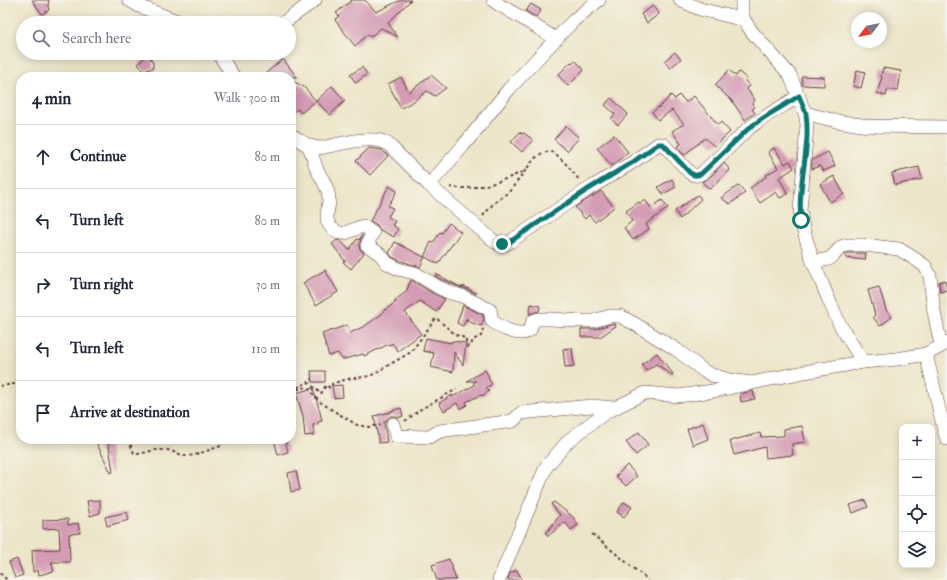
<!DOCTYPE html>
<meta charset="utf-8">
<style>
:root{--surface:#fff;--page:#f6f6f7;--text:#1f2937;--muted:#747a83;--line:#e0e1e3}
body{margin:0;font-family:"IM FELL Double Pica",serif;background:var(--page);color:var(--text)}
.controls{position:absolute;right:12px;bottom:12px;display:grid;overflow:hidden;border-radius:8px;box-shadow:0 2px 10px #0003}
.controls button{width:36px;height:36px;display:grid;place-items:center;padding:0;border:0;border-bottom:1px solid var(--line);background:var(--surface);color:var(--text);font:20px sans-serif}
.compass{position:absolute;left:851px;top:12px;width:36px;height:36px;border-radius:50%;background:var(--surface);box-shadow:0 2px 10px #0003;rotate:238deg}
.stop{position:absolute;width:12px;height:12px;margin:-9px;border:3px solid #0f766e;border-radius:50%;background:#fff}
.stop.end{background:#0f766e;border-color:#fff;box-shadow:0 1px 4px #0008}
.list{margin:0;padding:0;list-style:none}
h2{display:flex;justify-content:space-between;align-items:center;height:52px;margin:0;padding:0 16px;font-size:17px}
h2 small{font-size:13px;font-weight:400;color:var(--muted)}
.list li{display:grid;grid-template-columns:26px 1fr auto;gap:12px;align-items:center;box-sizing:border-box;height:64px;padding:0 16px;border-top:1px solid var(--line)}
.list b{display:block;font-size:15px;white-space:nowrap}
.list em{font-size:13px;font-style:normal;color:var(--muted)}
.icon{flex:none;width:22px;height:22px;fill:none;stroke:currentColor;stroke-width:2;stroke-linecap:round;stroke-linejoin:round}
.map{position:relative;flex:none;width:947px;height:580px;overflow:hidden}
.search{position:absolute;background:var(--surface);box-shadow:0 2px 10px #0003;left:16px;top:16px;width:280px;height:44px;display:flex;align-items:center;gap:10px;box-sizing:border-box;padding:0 14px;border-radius:22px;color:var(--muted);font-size:15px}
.panel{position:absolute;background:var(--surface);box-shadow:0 2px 10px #0003;left:16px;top:72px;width:280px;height:372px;border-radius:16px}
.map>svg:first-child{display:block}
.building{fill:#d39bb4}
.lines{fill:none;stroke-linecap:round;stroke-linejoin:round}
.minor-casing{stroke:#623d43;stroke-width:14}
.path{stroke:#623d43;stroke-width:2;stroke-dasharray:3 3;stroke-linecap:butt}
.minor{stroke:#fff;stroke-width:13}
.route{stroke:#0f766e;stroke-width:5}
</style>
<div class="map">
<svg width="947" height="580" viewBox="0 0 947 580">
<rect width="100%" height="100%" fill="#f7f3e8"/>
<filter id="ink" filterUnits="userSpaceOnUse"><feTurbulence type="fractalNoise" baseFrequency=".025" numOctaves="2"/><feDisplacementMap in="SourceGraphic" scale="8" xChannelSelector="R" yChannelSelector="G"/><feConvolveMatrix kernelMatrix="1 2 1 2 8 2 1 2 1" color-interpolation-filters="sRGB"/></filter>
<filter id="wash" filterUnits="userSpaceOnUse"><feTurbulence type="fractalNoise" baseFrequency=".012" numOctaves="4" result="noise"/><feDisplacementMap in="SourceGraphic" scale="16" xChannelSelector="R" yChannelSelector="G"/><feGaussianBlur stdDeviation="0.9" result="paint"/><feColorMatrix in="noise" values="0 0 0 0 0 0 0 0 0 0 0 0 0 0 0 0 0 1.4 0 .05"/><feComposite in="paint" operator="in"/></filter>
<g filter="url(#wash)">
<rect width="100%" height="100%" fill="#ede5c9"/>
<g id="blocks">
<g class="building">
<path d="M32,0H49L48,6L49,10L42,14Z"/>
<path d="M352,0H365L376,12L401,0H411L388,23L398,37L381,28L370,37L368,34L355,46L335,20L339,16L336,13Z"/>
<path d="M531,4L541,10L536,17L526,11Z"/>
<path d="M653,6L659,14L647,23L641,14Z"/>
<path d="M675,52L681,59L670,68L664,61Z"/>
<path d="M148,54L153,63V68L144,71L138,64Z"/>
<path d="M283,59L297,77H271L267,72Z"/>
<path d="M575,60L584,70L568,86L558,75L571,62L572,63Z"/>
<path d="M362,67L367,74L356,83L350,75Z"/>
<path d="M883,68L901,71L898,91L888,89L886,96L877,93L882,77L881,76Z"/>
<path d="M729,70L736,76L739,72L747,79L745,81L750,86L747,89L755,100L752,104L755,107L752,109L755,113L745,120L732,101L715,85Z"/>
<path d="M857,70L865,72L861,88L853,86Z"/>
<path d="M431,75L446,88L435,96L427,91L414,101L401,108L388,84L401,77L409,92Z"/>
<path d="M802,76L824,77V86L802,85Z"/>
<path d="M291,80L304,87L316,101L332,86L345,101L330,115L316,101L301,113L298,109L291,113Z"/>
<path d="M671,95L675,99L679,95L686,102L694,96L718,125L721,122L730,132L722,139V140L714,146L705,138L684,155L677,147L681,144L672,131L684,124L672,110L658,120L652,112L663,104Z"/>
<path d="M611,98L628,114L618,125L611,119L615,114L605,105Z"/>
<path d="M566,126L579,138L567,151L554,139Z"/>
<path d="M520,132L522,134L524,133L533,140L522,152L511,142Z"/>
<path d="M614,135L628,152L612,166L597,148Z"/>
<path d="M369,148L382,150L388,156L370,175L356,161Z"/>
<path d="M774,148L785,164L790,161L794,168L779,178L788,194L780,198L776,192L760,203L750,188L767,176L766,175L778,168L768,152Z"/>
<path d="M828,152L835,166L824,171L819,166L812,169V160Z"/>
<path d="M724,163L730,170L710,189L702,182L708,179Z"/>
<path d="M919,167L922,179L895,185L892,173Z"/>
<path d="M834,176L844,194L830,202L820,184Z"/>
<path d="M672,179L676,187L663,194L658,187Z"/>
<path d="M739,185L745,193L730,204L721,198Z"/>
<path d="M389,186L397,191L388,206L393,208L388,217L395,221L392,225L398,229L394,237L380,230L377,225L370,221Z"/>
<path d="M601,191L614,207L595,222L589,215L585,219L575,207Z"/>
<path d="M698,195L701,199L680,219L675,211Z"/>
<path d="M645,200L651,208L662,200L668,208L646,224L649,229L633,240L624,228L632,221L626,211L639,202L640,203Z"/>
<path d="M449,223L461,232L438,264L425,257L420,267L401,261L392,257L389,253L395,242L424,257L431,242L433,243L440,232L442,233Z"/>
<path d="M362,235L359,246L360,249L364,253L351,269L343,262L345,261L332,244L337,240L341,241L349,250L357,239L359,240Z"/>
<path d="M848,253H866L865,260L846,258L845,254Z"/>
<path d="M325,270L338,292L316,305L303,283Z"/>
<path d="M436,274L462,288L463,286L477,293L476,294L466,289L454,285L442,280L435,276Z"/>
<path d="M411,280L434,294L445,299L436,312L420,301L405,312L421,334L398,351L392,343L390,345L389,344L364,356L363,354L345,359H342L338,353L329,356L322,334L347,325L350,333L365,326L383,313L382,312L396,302L395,300L406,292Z"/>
<path d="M945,280L947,290L940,292L939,282Z"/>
<path d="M879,287L886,310L892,317L880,326L873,317L875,315L868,290Z"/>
<path d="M531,304L540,306L539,311L529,314Z"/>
<path d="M463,305L483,315L484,319L481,326L467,321L468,319H466L463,326L457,323Z"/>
<path d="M611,324H615L616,326L600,337H581V329H595Z"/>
<path d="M426,338L451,343L452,341L466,343L463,365L454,352L453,372L431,367L434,353L423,351Z"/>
<path d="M572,348L574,366L565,367L563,349Z"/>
<path d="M657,353L673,374L672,375L656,364L646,371L642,364Z"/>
<path d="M485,370L489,377L488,378L492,384L486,388L489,391L482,396L481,395L466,402L467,405L460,409L457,403L444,411L439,403L452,395V397L475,385L473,383L476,381H467Z"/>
<path d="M311,371H325V382H312Z"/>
<path d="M342,385L343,397L334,398L332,386Z"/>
<path d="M313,388L320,412L322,421L318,422V424L313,425L314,435L305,436L303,416L296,393Z"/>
<path d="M753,391L755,399L741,402L740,394Z"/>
<path d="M401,408L403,416L398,418L395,416H391L387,419L385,422H384L387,442L379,443L374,416L391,412V411Z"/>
<path d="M703,423L708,439L693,445L687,429Z"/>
<path d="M802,426L805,442L792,444L793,455L766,458L765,447L734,455L730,441L760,433L761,437L784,436V429Z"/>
<path d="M639,432L648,445L636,455L626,442Z"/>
<path d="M108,439L113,472L111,473L97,444Z"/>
<path d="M274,439H285L288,452L278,455Z"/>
<path d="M627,465L637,476L626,486L616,476Z"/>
<path d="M296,471L300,490L291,492L288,473Z"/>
<path d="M100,500V513L90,516L87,501Z"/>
<path d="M865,500L868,507L853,513L850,505Z"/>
<path d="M554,502L573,517L578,525L571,530L565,522L548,536L546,533L560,515L551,504Z"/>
<path d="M624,502L632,507L624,517L617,512Z"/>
<path d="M127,512L129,520L107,526L105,517Z"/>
<path d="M68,519V525L78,523L80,533L69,534L70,562H51L54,571L39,575L38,570L33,572L32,550L60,549L59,528L43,529V520Z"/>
<path d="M17,559L23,575L15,578L9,562Z"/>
<path d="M449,559L456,580H437L432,565Z"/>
<path d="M517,570L522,580H508L510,573Z"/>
</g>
</g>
</g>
<g filter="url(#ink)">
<use href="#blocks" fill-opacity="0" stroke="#623d43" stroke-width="1"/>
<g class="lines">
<g class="minor-casing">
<g id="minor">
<path d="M129,0L139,6L182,23"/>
<path d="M493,0L498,4L522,18L556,39"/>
<path d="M680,0L700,9L744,20"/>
<path d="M742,0V13L744,20L752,32L790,75L805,113L807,124L806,138L800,210L803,228L813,262L831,305L840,325L863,362"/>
<path d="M283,23L315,0"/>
<path d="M218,53L234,77"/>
<path d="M805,113L836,121L868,126L947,127"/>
<path d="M291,135C301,141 309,148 321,148C339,144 373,134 388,144L429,185L495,242L502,244L508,243L587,190L633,162L658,144H663L690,173C695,176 697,176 702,173L748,129C764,116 782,107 799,96"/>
<path d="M309,146C312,154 314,162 317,170C321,177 326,184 328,192C331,202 327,208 327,217C327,226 336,235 345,233C351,231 357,228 363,226L373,232L367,245L381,255L387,263L398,269L415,273L438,287L451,293L462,296L490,310L492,321C501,328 520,338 530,330L533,321L538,319H551L581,321H593L610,316H620L635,324L677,350L704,371L712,375L729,380L751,383"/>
<path d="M429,185L463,146L509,89L534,62L574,20L599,0"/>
<path d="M813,262L829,259L833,256L841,247L847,245H863L899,249L915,259L925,266L930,276L934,312L941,345"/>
<path d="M926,354L945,434L947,439"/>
<path d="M393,424L396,436L429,437L440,431L513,421L521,413L591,406L615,408"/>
<path d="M499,580L546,467L569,440L602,415L608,411L645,393L679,396L719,390L804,372L863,362L897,359L926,354L947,343"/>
</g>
</g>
<g class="path">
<path d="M450,187C475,191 501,182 524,171"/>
<path d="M483,216L493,204L509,192L534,159L542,153L547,152H552L558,156L568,166L580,181"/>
<path d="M0,386L21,383"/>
<path d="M291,387H298L308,382L321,394L326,385L330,388L332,384C337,382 343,380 348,379C356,377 364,378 372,375L411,352L436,318L456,335L465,338L468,347L471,345L473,340L481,336L483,329"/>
<path d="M291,390H294L307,387L320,402L334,411L357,425L369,427L381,425"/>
<path d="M291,399L294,405H291"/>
<path d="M405,421L421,409L457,389"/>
<path d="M129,439L132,449L134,453L138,454L155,450H168L185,456H188L195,455L218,447L221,446L226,439"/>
<path d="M592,534L648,580"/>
<path d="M0,573L7,580"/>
</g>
<use href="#minor" class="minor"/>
</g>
</g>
<g class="lines" filter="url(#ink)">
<path class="route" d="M502,244L508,243L587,190L633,162L658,144H663L690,173C695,176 697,176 702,173L748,129C764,116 782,107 799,96C801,102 805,108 806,114C811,149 797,185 801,220"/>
</g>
</svg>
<div class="controls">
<button>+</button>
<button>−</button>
<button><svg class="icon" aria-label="locate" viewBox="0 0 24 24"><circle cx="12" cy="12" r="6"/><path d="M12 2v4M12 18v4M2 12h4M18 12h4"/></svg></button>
<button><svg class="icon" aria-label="layers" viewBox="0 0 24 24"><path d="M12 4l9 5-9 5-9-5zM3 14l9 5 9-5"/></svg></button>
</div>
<svg class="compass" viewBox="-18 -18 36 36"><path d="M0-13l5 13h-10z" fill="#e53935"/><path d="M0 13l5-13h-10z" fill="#747a83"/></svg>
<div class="stop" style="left:801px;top:220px"></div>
<div class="stop end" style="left:502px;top:244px"></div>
<div class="search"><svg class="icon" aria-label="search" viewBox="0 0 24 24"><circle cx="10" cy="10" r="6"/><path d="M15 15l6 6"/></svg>Search here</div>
<section class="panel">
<h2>4 min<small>Walk · 300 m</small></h2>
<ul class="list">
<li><svg class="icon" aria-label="ahead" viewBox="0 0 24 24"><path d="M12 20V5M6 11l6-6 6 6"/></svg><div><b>Continue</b></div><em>80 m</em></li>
<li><svg class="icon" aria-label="left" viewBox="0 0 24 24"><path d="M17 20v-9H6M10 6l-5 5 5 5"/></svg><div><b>Turn left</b></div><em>80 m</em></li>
<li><svg class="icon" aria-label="right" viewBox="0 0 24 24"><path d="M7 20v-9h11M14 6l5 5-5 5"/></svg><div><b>Turn right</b></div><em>30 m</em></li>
<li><svg class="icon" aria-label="left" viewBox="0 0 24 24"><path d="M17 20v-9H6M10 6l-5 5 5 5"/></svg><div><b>Turn left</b></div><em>110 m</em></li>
<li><svg class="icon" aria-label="arrive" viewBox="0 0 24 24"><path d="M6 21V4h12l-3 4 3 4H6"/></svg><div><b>Arrive at destination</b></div></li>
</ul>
</section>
</div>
